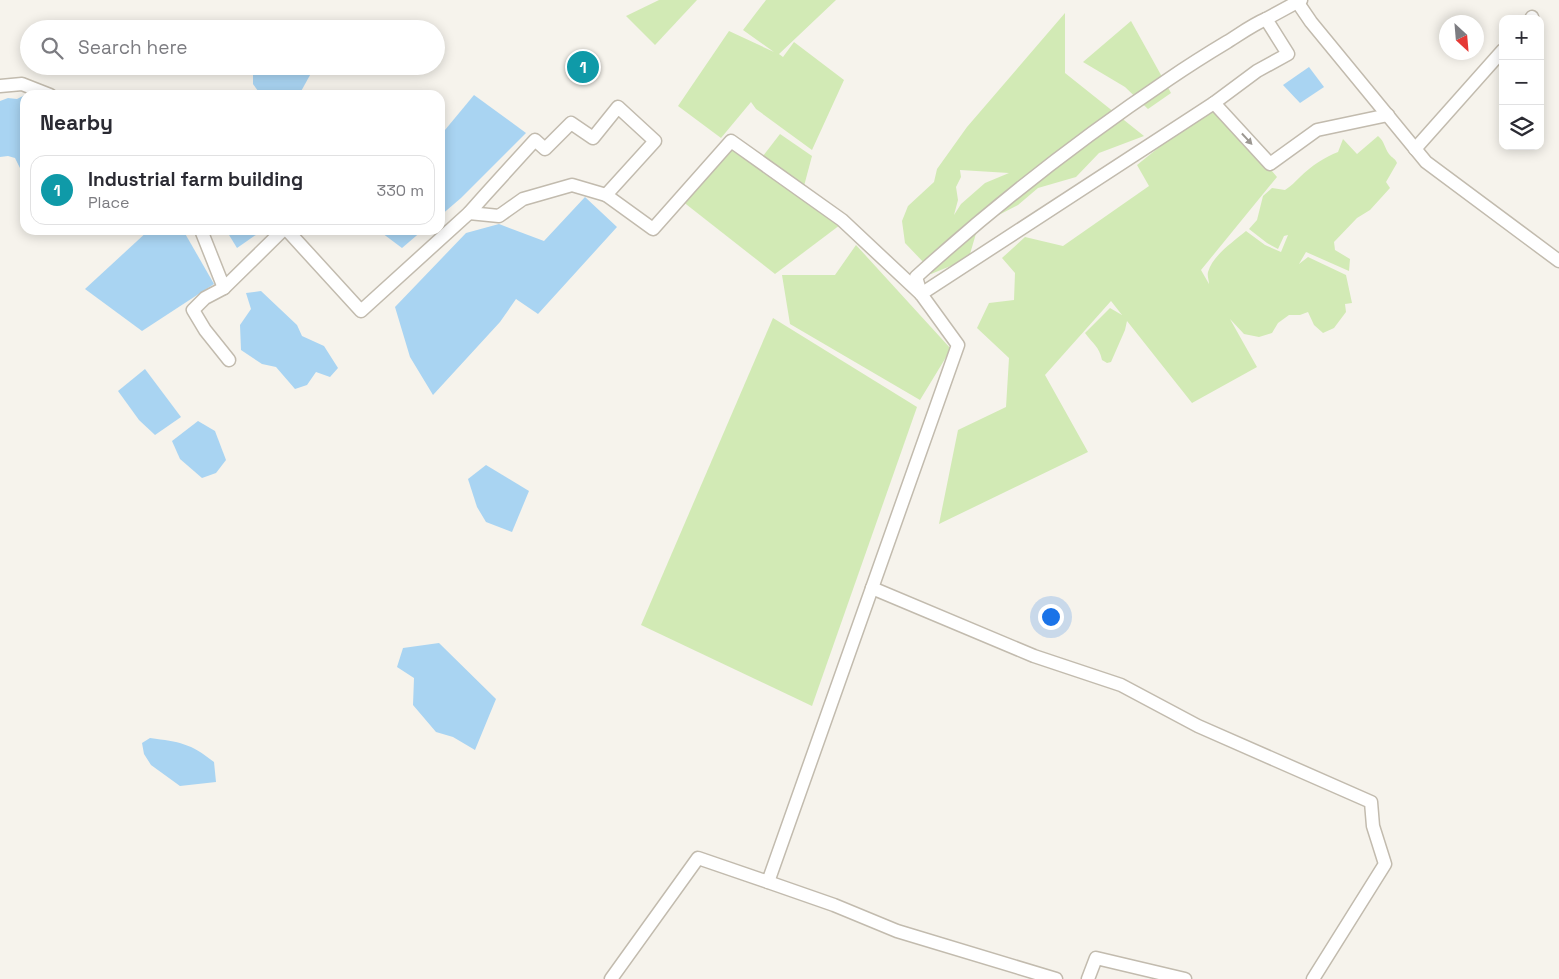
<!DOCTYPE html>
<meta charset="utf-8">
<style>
:root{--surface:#fff;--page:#f2f2f3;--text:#2b2b33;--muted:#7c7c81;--line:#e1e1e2;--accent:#0f766e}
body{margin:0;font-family:"Space Grotesk",sans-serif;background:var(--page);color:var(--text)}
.controls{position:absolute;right:15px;top:15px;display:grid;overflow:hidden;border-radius:10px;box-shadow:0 2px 12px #0003}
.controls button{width:45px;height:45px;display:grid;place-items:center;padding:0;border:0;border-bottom:1px solid var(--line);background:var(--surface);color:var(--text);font:25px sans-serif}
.compass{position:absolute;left:1439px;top:15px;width:45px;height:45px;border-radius:50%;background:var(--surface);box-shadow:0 2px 12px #0003;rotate:154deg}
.you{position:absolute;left:1050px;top:616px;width:18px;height:18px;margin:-12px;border:4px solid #fff;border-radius:50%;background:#1a73e8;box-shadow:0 0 0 8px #1a73e833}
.badge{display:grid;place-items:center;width:32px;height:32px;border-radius:50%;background:var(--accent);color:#fff;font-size:16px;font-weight:700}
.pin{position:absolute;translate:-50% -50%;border:2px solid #fff;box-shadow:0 1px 5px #0006}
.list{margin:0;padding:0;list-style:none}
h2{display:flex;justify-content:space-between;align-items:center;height:65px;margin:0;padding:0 20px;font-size:21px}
h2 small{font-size:16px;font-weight:400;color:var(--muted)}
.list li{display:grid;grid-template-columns:32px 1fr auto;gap:15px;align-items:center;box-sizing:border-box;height:70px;margin:0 10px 10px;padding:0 10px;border:1px solid var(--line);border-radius:15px}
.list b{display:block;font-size:19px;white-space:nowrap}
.list p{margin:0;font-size:16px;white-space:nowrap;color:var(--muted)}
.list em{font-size:16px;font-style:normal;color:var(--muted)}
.icon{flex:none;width:28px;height:28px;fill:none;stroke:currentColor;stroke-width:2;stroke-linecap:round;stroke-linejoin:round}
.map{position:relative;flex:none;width:1559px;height:979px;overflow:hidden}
.search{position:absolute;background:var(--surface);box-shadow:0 2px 12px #0003;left:20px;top:20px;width:425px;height:55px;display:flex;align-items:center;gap:12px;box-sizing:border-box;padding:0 18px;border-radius:28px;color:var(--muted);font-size:19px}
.panel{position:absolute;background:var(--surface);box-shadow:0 2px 12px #0003;left:20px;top:90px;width:425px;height:145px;border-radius:15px}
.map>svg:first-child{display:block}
.green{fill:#d2eab5;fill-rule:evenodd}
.water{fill:#a9d4f2}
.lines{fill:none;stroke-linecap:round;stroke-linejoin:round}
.street-casing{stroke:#c2bbae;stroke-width:15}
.street{stroke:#fff;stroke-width:12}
.oneway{fill:#9c9892}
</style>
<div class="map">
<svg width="1559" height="979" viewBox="0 0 1559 979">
<rect width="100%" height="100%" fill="#f6f3ec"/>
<g class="green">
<path d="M659,0H697L655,45L626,16Z"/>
<path d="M766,0H836L779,54L783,57L794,42L844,80L812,150L756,109L751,102L721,138L678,106L729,31L774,52L743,30Z"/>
<path d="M1065,13V73L1144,136L1099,153L1076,177L1038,188L1018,205L989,220L977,230L970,254L953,265L931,274L926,265L905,243L902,221L908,206L934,182L937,169L967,127ZM960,170L1009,173L985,183L961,204L954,215L958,200L956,187L961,177Z"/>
<path d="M1131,21L1171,93L1148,109L1125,87L1083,62Z"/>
<path d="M1214,103L1277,177L1201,270L1209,284C1209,280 1207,276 1208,272C1213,255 1233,242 1246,231L1265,245L1281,252L1288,235L1284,236L1278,249L1267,243L1249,229L1257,220L1263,196L1272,188L1285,190C1291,186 1295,182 1300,177C1311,166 1325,157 1338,152L1343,139L1357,154L1378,136C1385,142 1384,147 1389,154C1392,158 1395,158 1397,163L1386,182L1390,188L1370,210L1357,218L1334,242L1335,250L1350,259L1349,271L1306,252L1299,264L1308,257L1346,275L1352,303L1345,304L1346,312L1334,328L1323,333L1314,325L1308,312L1300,315H1289L1278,323L1272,333L1259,337L1244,334L1230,319L1257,367L1192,403L1127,321L1125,330L1111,362L1107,363L1102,360C1099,346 1093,344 1085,333L1110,308L1122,315L1111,301L1045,375L1088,452L939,524L958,430L1006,407L1009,358L977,328L989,303L1014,300L1015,273L1002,258L1025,237L1063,246L1149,186L1137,165Z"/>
<path d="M780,134L812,156L804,186L763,156Z"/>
<path d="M730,145L840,225L775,274L682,201Z"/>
<path d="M856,245L951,349L920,400L790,324L782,275H835Z"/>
<path d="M773,318L917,407L812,706L641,625Z"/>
</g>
<g class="water">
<path d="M258,66H315L299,95H261L253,84V70Z"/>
<path d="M1309,67L1324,87L1300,103L1283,85Z"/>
<path d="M25,95V171L21,170L15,158L8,156L0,157V101L8,98L17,99Z"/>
<path d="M474,95L526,133L461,198L440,216V136Z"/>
<path d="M585,197L617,227L538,314L516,299L500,322L433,395L410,357L395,307L466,233L499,224L544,241Z"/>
<path d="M149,230H183L214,284L142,331L85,289Z"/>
<path d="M226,230H263L237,248Z"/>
<path d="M378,230H423L402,248Z"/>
<path d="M261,291L297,325L302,336L324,346L338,368L330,377L316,372L307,385L295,389L276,367L262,364L241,350L240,325L251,309L246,293Z"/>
<path d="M145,369L181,417L155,435L139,420L118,391Z"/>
<path d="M198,421L215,431L226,460L216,473L202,478L180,459L172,441Z"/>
<path d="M486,465L529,491L512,532L486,522L477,507L468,479Z"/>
<path d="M439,643L496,699L475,750L453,737L436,732L413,705L414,678L397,667L403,648Z"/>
<path d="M150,738C180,742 190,743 214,762L216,782L180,786L151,765L144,754L142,743Z"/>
</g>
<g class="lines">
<g class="street-casing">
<g id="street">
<path d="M1296,0L1311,22L1426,162L1559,261"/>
<path d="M1531,19L1532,17"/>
<path d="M0,86L22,84L50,95"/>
<path d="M1214,103L1270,164L1317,130L1388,115"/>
<path d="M1415,149L1503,50"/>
<path d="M469,213L499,216L523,199L572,185L606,195"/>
<path d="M201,230L224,288L283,230"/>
<path d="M287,230L361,311L469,213L485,195L535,140L545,149L571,123L593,138L618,107L655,141L606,195L653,229L731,141L842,220L921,294"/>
<path d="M224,288L205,298L193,310L205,330L229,360"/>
<path d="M921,294L916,277C995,205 1080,139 1169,79C1188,66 1207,54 1227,42C1240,34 1252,25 1266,19"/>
<path d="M872,588L1034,656L1121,685L1198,726L1371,802L1373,826L1385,864L1313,979"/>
<path d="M768,882L834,905L897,931L1056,979"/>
<path d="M611,979L698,858L768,882L958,345L921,294L1214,103L1257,71L1288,54L1266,19L1301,0"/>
<path d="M1088,979L1096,958L1185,979"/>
</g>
</g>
<use href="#street" class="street"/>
</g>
<defs><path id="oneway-solid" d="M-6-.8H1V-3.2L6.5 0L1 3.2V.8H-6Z" transform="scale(1.25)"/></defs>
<use class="oneway" href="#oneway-solid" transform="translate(1247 139) rotate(47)"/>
</svg>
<div class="controls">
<button>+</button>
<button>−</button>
<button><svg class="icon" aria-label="layers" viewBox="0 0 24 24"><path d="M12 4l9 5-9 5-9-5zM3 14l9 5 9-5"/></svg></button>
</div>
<svg class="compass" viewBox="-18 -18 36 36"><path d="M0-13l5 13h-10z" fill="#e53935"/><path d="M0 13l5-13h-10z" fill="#7c7c81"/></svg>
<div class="you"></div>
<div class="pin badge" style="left:583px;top:67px;background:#0f9aa8">1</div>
<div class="search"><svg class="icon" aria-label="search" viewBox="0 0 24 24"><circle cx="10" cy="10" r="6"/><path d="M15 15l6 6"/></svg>Search here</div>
<section class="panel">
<h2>Nearby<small></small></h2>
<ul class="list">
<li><span class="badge" style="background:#0f9aa8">1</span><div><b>Industrial farm building</b><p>Place</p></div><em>330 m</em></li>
</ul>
</section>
</div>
